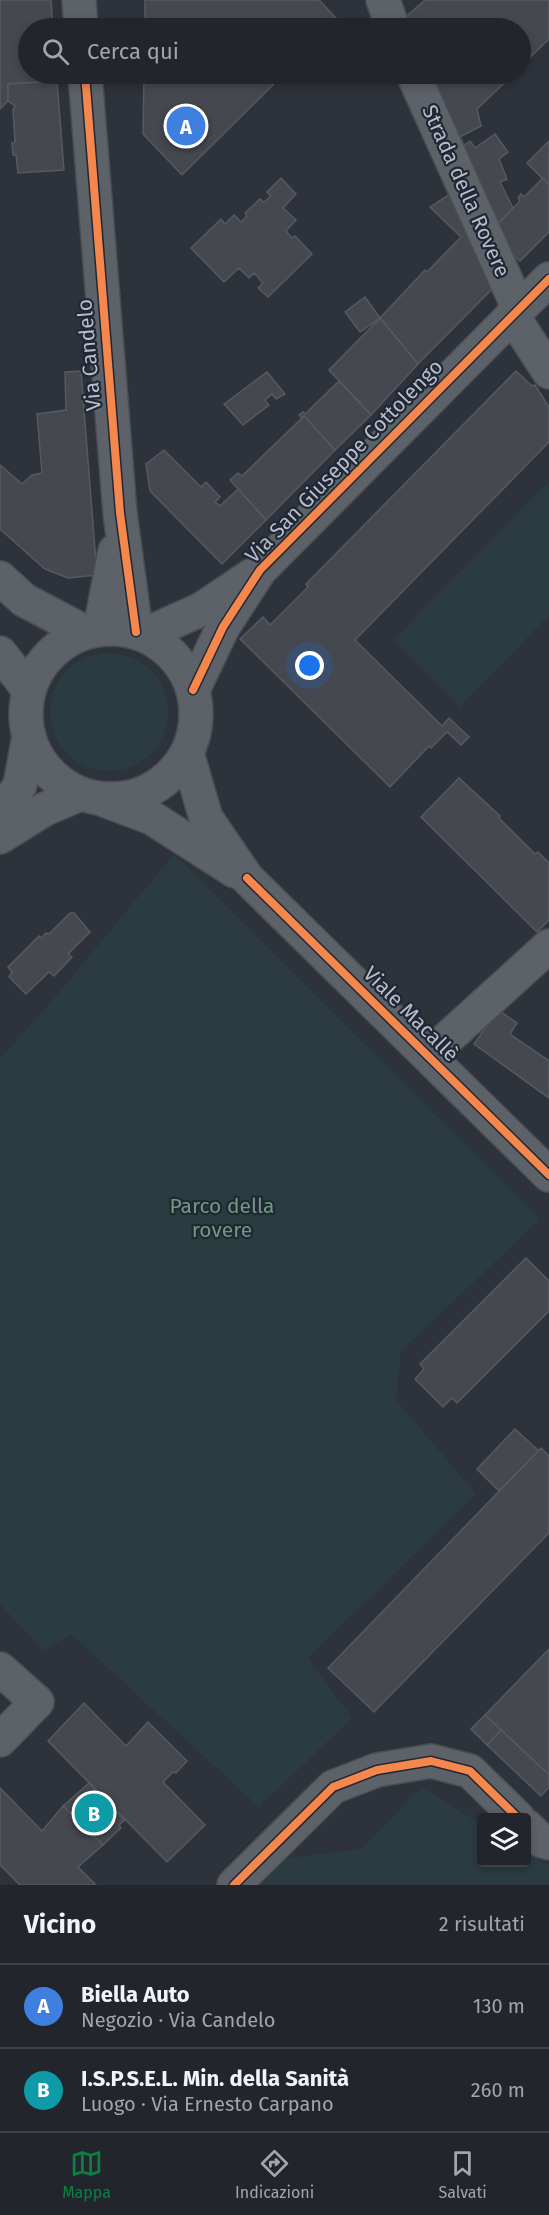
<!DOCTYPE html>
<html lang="it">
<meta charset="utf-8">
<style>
:root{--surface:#22262c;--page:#2a2e34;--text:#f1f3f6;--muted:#a2a5a9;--line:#3f4348;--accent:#0b8043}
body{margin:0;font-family:"Fira Sans",sans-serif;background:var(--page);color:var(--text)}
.controls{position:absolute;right:18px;bottom:18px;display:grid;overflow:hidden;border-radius:6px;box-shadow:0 3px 9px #0003}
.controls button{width:54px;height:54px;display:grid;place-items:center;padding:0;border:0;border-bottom:2px solid var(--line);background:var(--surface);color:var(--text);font:30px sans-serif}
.you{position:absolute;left:310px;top:666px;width:21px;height:21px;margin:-15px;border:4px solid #fff;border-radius:50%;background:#1a73e8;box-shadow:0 0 0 9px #1a73e833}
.badge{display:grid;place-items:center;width:39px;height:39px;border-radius:50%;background:var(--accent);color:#fff;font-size:20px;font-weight:700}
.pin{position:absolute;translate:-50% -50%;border:3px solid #fff;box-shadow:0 2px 6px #0006}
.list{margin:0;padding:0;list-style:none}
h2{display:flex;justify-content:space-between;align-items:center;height:78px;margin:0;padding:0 24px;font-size:26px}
h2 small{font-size:20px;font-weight:400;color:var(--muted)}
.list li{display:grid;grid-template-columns:39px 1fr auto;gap:18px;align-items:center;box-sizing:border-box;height:84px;padding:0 24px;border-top:2px solid var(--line)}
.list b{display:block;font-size:22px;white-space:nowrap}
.list p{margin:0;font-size:20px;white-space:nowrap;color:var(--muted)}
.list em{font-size:20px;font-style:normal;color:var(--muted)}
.icon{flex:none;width:33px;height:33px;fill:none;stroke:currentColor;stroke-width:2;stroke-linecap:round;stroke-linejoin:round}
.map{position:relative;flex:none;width:549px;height:1885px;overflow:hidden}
.search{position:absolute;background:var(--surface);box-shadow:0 3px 9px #0003;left:18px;right:18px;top:18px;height:66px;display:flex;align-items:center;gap:15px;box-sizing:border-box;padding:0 21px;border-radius:33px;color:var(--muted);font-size:22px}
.sheet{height:246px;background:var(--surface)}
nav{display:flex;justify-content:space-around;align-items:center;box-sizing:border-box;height:84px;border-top:2px solid var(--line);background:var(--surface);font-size:16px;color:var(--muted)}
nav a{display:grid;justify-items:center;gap:3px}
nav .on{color:var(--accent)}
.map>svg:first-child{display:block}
.green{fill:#2b3c40}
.building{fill:#45484f;stroke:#555a61;stroke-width:1.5}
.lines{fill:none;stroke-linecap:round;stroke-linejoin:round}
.minor-casing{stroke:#4a4d53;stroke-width:36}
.minor{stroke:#5d6168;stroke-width:33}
.cycleway-casing{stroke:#202835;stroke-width:11}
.cycleway{stroke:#f5874c;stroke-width:8}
.labels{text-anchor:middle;stroke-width:4.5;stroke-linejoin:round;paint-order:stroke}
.street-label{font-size:21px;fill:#b8beca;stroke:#202835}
.park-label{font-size:21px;fill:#719a7d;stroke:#202835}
</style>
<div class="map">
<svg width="549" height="1885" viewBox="0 0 549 1885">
<rect width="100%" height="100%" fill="#2e323a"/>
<g class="green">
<path d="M549,481V615L460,707L393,640Z"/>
<circle cx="109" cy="712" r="59"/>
<path d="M174,854L540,1219L401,1351L396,1400L476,1494L308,1658L352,1718L259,1807L71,1634L43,1651L0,1604V1058L40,1015Z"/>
<path d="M421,1787L481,1824L482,1862H526L527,1852L549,1865V1885H261L288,1858L362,1849Z"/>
</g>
<g class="building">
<path d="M0,0H51L53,28H28V74H56L57,81L8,84V101L0,109Z"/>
<path d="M145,0H319L338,20L330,28H145Z"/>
<path d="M425,0H549V39L520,67V28H403L400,22Z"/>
<path d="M144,74H284L182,175L143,134Z"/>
<path d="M425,74H514L477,109L481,126L456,139Z"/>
<path d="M57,81L64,170L18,173L16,155H13L12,143L15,142L13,110L15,106L8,101V84Z"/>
<path d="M495,134L508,152L499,159L507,179L500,182L513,208L497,225L460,148L470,141L475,148Z"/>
<path d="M549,141V185L527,163Z"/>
<path d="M281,178L296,194L283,208L296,220L286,231L292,238L295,236L312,254L268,297L258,288L263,283L254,273L249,278L239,268L224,282L191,248L221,219L225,224L234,215L241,222L247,216L245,213L260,199L264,202L271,196L267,192Z"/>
<path d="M543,178L549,185V232L520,261L510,252L497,225L520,201L518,198L521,194L524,197Z"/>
<path d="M450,194L503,278L418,364L380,318L425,270L427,272L461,237L430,207Z"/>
<path d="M365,297L380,318L360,332L345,312Z"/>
<path d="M380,318L418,364L371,415L329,370Z"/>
<path d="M81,371L97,575L68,578L45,569L0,529V465L22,484L32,475L42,473L37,414L66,410L65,372Z"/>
<path d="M516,371L532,386L535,385L549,407V442L355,640L442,726L449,718L469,737L461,745L447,732L431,748L429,746L390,787L240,639L263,617L270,625L308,587L306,584Z"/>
<path d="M267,372L285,394L276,399L272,394L265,400L269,405L243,425L224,404Z"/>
<path d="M339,381L371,415L335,450L304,416L302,418L299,415L303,412L305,414Z"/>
<path d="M304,416L335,450L266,520L230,480L238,473L242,476Z"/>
<path d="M164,450L201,487L206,482L220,497L215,502L220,506L238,489L266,520L222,564L150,491L146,464Z"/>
<path d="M459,778L500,816L499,818L535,854L538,852L549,863V920L537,932L421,817Z"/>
<path d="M70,913H74L90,932L68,954L72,957L54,976L49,972L26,994L9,977L12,972L8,967L39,936L41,938L46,933L49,934Z"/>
<path d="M498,1010L517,1023L510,1034L549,1061V1098L474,1044Z"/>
<path d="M526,1258L549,1281V1311L457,1403L452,1398L443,1407L415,1379L424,1369L420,1364Z"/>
<path d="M515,1429L539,1451L499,1491L477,1469Z"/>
<path d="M541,1448L549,1456V1533L374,1712L328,1668Z"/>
<path d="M549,1649V1775L485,1715Z"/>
<path d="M84,1703L126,1746L148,1722L187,1761L176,1773L173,1772L163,1782L205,1825L167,1862L48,1741Z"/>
<path d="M485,1715L501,1730L487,1745L471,1729Z"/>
<path d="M501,1730L549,1775V1787L541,1796L487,1745Z"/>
<path d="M89,1783L125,1820L119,1825L121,1828L103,1845L63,1806Z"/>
<path d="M0,1788L42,1831L63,1806L103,1845L78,1867L96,1885H20L0,1865Z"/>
</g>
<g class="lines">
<g class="minor-casing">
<g id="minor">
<path d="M79,0L81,28"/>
<path d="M383,0L393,28"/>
<path d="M85,74L120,513L136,632"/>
<path d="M413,74L519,309"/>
<path d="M512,315L549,372"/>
<path d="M0,578L24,600L85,632"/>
<path d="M100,629L115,551"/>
<circle cx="111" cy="714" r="85"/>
<path d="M144,635L202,609L251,576"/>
<path d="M0,653L29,690"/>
<path d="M193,690L223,627L260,570L549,279"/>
<path d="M187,753L206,818L247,878L549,1175"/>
<path d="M104,800L152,818L235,871"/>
<path d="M0,816L20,785L29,736"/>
<path d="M0,837L45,809L80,794"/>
<path d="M428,1056L549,946"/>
<path d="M0,1669L37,1702L0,1740"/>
<path d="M526,1826L542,1841L549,1843"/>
<path d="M234,1885L333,1787L377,1770L431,1761L470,1771L518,1818"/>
</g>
</g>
<use href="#minor" class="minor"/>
<g class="cycleway-casing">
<g id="cycleway">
<path d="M85,74L120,513L136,632"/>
<path d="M193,690L223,627L260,570L549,279"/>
<path d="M247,878L549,1175"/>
<path d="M234,1885L333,1787L377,1770L431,1761L470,1771L518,1818"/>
</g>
</g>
<use href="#cycleway" class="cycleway"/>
</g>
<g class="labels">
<g class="street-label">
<text transform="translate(466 191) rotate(66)" y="7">Strada della Rovere</text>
<text transform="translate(89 355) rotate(-95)" y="7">Via Candelo</text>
<text transform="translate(344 461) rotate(-46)" y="7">Via San Giuseppe Cottolengo</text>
<text transform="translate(411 1014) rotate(45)" y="7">Viale Macallè</text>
</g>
<g class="park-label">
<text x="222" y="1213">Parco della<tspan x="222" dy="24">rovere</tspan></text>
</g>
</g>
</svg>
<div class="controls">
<button><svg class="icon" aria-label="layers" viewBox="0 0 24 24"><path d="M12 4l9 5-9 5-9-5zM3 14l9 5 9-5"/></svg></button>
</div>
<div class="you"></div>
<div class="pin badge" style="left:186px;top:126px;background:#3f7fe0">A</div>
<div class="pin badge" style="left:94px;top:1813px;background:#0f9aa8">B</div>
<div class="search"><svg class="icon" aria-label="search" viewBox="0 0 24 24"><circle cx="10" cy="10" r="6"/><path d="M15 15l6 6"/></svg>Cerca qui</div>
</div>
<section class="sheet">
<h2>Vicino<small>2 risultati</small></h2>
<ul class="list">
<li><span class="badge" style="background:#3f7fe0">A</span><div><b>Biella Auto</b><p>Negozio · Via Candelo</p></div><em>130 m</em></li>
<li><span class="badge" style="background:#0f9aa8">B</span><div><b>I.S.P.S.E.L. Min. della Sanità</b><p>Luogo · Via Ernesto Carpano</p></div><em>260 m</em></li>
</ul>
</section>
<nav>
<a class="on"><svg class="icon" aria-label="map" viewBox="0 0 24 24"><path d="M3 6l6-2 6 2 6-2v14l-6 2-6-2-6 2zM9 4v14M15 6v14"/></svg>Mappa</a>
<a><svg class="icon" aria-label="directions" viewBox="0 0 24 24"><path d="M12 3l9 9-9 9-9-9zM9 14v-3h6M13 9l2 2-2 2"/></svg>Indicazioni</a>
<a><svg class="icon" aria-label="saved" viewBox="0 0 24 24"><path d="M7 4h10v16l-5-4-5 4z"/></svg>Salvati</a>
</nav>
